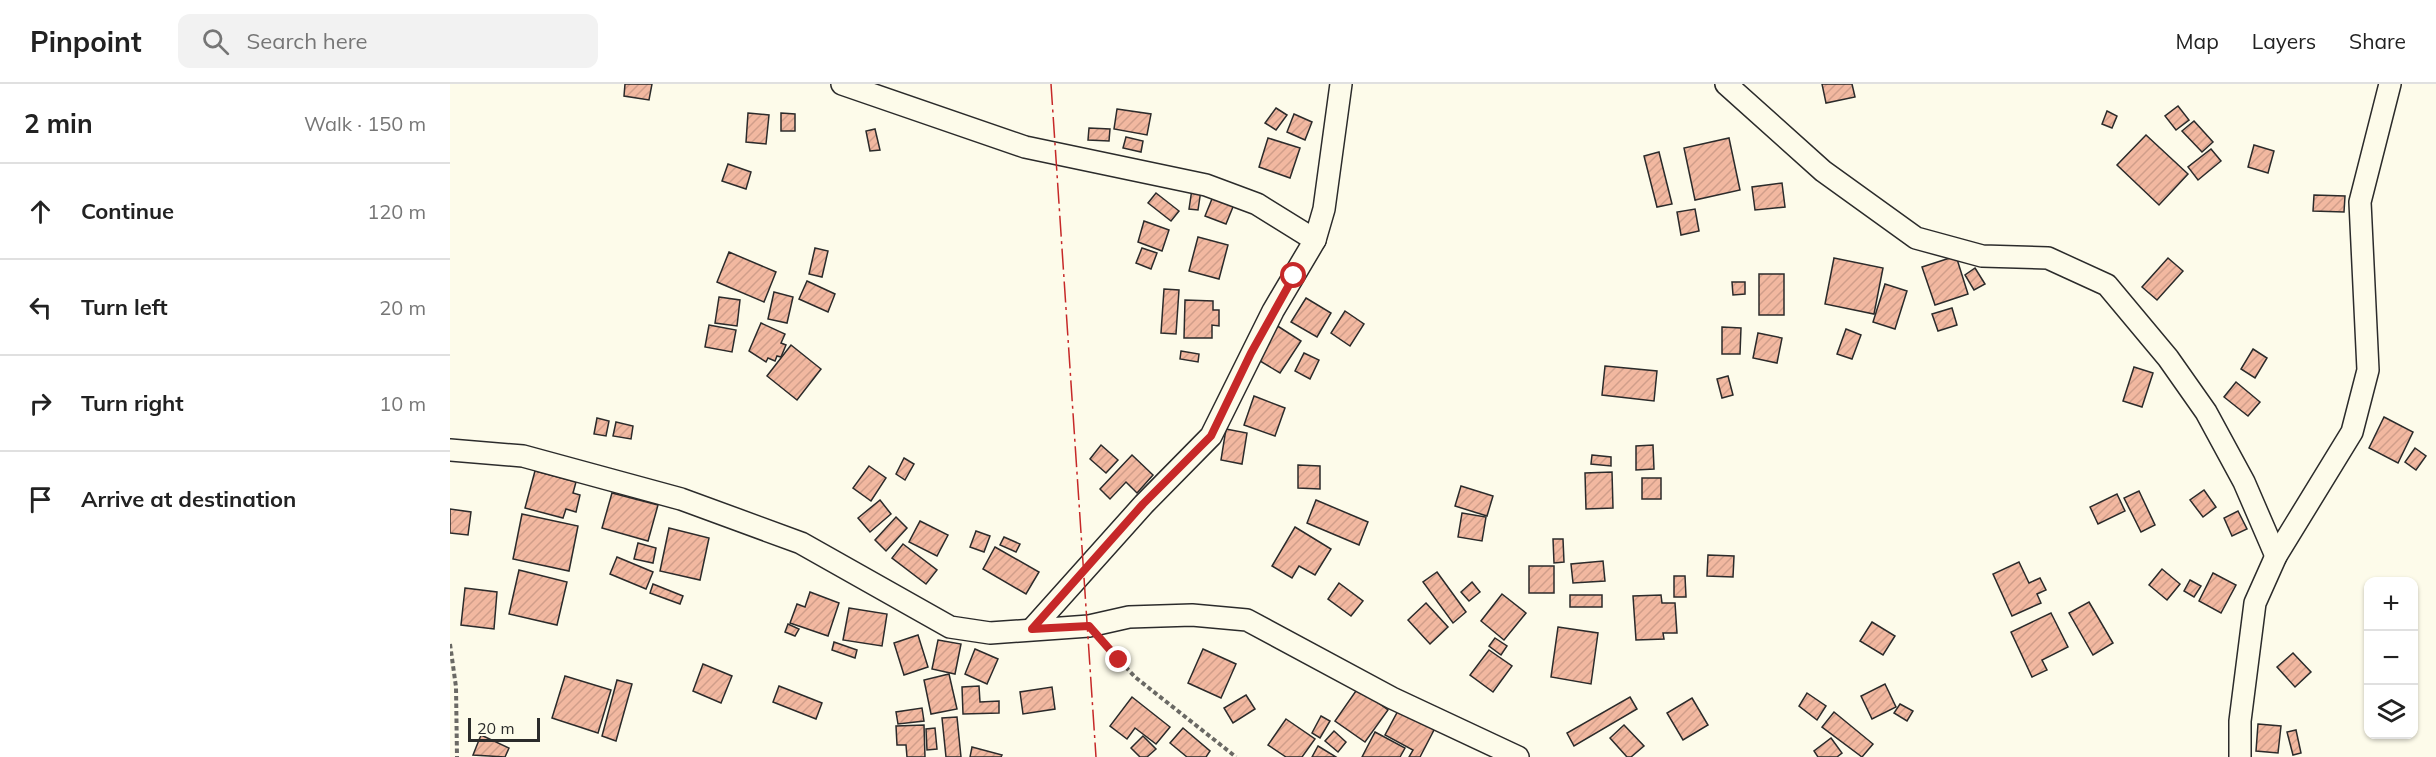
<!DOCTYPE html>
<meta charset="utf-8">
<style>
:root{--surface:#fff;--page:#f2f2f2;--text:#222;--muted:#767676;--line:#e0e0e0}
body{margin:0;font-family:Mulish,sans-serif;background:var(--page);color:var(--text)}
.controls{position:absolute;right:18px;bottom:18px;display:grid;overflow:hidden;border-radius:12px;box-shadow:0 2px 4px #0004}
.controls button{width:54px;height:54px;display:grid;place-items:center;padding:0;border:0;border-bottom:2px solid var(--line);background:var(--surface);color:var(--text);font:30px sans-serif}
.scale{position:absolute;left:18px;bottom:15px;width:72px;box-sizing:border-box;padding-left:6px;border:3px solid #2b2b2b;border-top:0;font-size:16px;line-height:21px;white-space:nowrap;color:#2b2b2b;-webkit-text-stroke:4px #fdfbea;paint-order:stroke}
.stop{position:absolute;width:18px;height:18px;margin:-14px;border:4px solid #c62828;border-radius:50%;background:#fff}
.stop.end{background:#c62828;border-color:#fff;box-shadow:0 2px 6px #0008}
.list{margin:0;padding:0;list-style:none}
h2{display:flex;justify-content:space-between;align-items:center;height:78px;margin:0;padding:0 24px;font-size:26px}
h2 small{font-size:20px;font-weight:400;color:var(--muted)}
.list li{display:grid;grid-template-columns:39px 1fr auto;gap:18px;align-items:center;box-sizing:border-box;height:96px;padding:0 24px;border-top:2px solid var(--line)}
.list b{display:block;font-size:22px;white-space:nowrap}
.list em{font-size:20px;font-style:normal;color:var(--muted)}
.icon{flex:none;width:33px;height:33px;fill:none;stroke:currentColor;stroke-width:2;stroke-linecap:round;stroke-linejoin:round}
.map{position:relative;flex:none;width:1986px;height:673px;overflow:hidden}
header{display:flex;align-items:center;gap:36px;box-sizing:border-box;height:84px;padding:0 30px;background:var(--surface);border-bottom:2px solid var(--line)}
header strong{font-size:28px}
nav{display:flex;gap:33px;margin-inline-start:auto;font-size:21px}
.search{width:420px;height:54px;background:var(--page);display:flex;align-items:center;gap:15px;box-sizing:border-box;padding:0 21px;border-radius:12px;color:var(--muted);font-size:22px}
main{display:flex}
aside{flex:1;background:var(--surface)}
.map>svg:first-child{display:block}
.building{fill:url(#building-hatch);stroke:#2b2b2b;stroke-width:1.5}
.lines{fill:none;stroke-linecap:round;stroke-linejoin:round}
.minor-casing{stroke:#2b2b2b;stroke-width:24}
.path{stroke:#6a6964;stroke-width:4;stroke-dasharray:4.5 3;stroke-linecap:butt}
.minor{stroke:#fdfbea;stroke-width:21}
.power{stroke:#c62828;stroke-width:1.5;stroke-dasharray:21 4.5 3 4.5;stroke-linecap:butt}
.route{stroke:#c62828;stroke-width:8}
</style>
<header>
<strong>Pinpoint</strong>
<div class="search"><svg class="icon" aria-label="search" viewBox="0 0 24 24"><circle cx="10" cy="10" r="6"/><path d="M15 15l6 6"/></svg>Search here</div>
<nav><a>Map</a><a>Layers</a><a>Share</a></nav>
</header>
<main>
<aside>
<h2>2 min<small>Walk · 150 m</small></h2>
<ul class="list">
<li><svg class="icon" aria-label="ahead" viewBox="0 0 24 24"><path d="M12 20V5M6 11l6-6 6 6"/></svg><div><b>Continue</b></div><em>120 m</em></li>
<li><svg class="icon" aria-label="left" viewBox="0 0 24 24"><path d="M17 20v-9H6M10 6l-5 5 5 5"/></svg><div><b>Turn left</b></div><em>20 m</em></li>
<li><svg class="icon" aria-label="right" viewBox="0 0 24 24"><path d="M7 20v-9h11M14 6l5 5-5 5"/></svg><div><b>Turn right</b></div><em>10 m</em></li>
<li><svg class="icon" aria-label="arrive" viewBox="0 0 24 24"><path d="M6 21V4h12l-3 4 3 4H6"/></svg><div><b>Arrive at destination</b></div></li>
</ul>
</aside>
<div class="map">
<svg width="1986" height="673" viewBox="0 0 1986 673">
<defs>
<pattern id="building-hatch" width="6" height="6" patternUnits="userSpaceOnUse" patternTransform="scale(1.5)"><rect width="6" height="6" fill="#f2b8a0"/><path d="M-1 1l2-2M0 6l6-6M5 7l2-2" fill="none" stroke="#d09e8a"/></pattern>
</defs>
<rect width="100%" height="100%" fill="#fdfbea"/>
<g class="building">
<path d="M175,0H202L199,16L174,12Z"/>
<path d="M1372,0H1402L1405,13L1376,19Z"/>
<path d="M1728,22L1739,36L1726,46L1715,32Z"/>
<path d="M826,24L837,31L826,46L815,39Z"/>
<path d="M667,25L701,30L697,51L664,45Z"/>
<path d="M1657,27L1667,32L1662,44L1652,40Z"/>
<path d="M298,29L319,31L316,60L296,58Z"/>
<path d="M331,29L345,30V47H331Z"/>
<path d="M844,30L862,38L855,56L837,48Z"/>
<path d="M1744,37L1763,58L1752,68L1732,47Z"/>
<path d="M639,44L660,45L659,57L638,56Z"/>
<path d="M425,45L430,66L420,67L416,47Z"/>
<path d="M1696,51L1738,90L1709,121L1667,81Z"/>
<path d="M676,53L693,57L691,68L673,64Z"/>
<path d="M818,54L850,64L840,94L809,83Z"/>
<path d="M1279,54L1290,106L1245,116L1234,64Z"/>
<path d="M1804,61L1824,67L1818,89L1798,83Z"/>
<path d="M1761,65L1771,77L1748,96L1738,83Z"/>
<path d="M1209,68L1222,120L1207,123L1194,72Z"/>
<path d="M278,80L301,88L296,105L272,97Z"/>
<path d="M1332,99L1335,123L1305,126L1302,103Z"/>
<path d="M742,105L751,106L748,126L739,125Z"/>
<path d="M706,109L729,127L721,137L698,119Z"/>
<path d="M764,110L785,118L776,140L755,132Z"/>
<path d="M1864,111L1895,112L1894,128L1863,127Z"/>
<path d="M1245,125L1249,147L1231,151L1227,128Z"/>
<path d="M694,137L719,146L712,167L688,158Z"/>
<path d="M748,153L778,161L769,195L739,187Z"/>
<path d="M365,164L378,167L372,193L359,190Z"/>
<path d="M692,164L707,169L701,185L686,179Z"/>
<path d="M279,168L326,188L314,218L267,198Z"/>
<path d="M1506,172L1518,210L1485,221L1472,183Z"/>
<path d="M1384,174L1433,184L1424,230L1375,220Z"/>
<path d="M1718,174L1733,187L1707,216L1692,203Z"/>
<path d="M1525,184L1535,200L1524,206L1515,191Z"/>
<rect x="1309" y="190" width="25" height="41"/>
<path d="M357,197L385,210L378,228L349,215Z"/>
<path d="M1282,198H1295V210L1283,211Z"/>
<path d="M1435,200L1457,207L1445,245L1423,238Z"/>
<path d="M714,205L729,206L726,250L711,249Z"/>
<path d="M324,208L343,213L337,239L318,235Z"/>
<path d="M269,213L290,216L287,242L265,239Z"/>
<path d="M856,214L881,229L867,253L841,238Z"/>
<path d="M735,216L763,217V226H769V242L762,241V254H734Z"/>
<path d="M1502,224L1507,241L1488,247L1482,230Z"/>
<path d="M895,227L914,240L900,262L881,249Z"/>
<path d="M311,239L335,250L331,259L336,261L331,273L327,272L325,277L318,274L316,278L299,267Z"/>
<path d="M259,241L286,246L282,268L255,263Z"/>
<path d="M826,241L851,257L830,289L805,274Z"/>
<path d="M1272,243L1291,244L1290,270H1272Z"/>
<path d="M1396,245L1411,251L1402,275L1387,270Z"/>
<path d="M1308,249L1332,254L1327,279L1303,274Z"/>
<path d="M341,261L371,285L347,316L317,292Z"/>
<path d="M1803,265L1817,274L1805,294L1791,285Z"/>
<path d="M731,267L749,270L748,278L730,275Z"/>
<path d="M854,269L869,276L860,295L845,287Z"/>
<path d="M1155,282L1207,287L1204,317L1152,311Z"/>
<path d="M1684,283L1703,289L1692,323L1673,317Z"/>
<path d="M1278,292L1283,311L1272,314L1267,295Z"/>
<path d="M1786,298L1810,318L1798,332L1774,313Z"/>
<path d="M804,312L835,324L825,352L794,341Z"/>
<path d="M1934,333L1963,348L1948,379L1919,364Z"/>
<path d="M147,334L159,337L156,352L144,350Z"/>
<path d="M166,338L183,342L181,355L163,352Z"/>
<path d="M776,345L797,349L792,380L771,376Z"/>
<path d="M651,361L668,376L656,389L640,375Z"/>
<path d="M1203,361L1204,385L1186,386V362Z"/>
<path d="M1965,364L1976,372L1966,386L1955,378Z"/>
<path d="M682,371L703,391L687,409L676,398L660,415L650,405Z"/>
<path d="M1142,371L1161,373V382L1141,380Z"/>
<path d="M454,374L464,380L455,396L446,390Z"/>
<path d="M848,381L870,382V405L848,404Z"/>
<path d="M419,382L436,394L421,417L403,404Z"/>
<path d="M85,387L126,398L123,409L130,411L126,428L116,425L113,434L75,424Z"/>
<path d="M1162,388L1163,424L1136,425L1135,389Z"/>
<rect x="1192" y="394" width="19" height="21"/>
<path d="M1011,402L1043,412L1037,432L1005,422Z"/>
<path d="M1754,406L1766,423L1753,433L1740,416Z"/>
<path d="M1689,407L1705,441L1691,448L1674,414Z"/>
<path d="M162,409L208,421L198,457L152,444Z"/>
<path d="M1667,410L1675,427L1648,440L1640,423Z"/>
<path d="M430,416L441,430L420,448L408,434Z"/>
<path d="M866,416L918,438L909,461L857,439Z"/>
<path d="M0,425L21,428L18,451L0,449Z"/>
<path d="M1788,427L1797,445L1782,452L1774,434Z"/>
<path d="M1012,429L1036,433L1032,457L1008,453Z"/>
<path d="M72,430L128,442L119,487L63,475Z"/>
<path d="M446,433L457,444L436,467L425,456Z"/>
<path d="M470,437L498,451L487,472L459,458Z"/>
<path d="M845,443L881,465L865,491L849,482L842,494L822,482Z"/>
<path d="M219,444L259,454L250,496L210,487Z"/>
<path d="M526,447L540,452L534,468L520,463Z"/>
<path d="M554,453L570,460L566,468L550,461Z"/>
<path d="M1103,455H1113L1114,478L1104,479Z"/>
<path d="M188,459L206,464L203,479L184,475Z"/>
<path d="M453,460L487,486L476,500L442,474Z"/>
<path d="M545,463L589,488L576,510L533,485Z"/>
<path d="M1258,471L1284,472L1283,493L1257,492Z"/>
<path d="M167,473L203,488L196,505L160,490Z"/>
<path d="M1153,477L1155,497L1123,499L1121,480Z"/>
<path d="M1569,478L1579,499L1590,494L1596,506L1587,510L1591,519L1562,532L1543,490Z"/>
<rect x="1079" y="482" width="25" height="27"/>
<path d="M1712,485L1730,500L1717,516L1699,501Z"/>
<path d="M69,486L117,498L107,541L59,530Z"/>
<path d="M987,488L1016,528L1003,539L973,498Z"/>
<path d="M1763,489L1786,501L1771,529L1749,517Z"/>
<path d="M1224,492H1235L1236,513H1224Z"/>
<path d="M1740,496L1751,502L1744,513L1734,507Z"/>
<path d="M1022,498L1030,508L1019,517L1011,508Z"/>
<path d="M889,499L913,517L901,532L878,515Z"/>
<path d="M203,500L233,512L230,520L200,509Z"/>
<path d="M15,504L47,508L44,545L11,541Z"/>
<path d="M360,508L389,519L378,552L340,539L347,520L355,523Z"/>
<path d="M1052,510L1076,529L1054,556L1031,537Z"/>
<rect x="1120" y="511" width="32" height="12"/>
<path d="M1211,511L1212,519H1225L1227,549H1213L1214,555L1186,556L1183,512Z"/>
<path d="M1639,518L1663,559L1643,571L1619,529Z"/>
<path d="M976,519L998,543L980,560L958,536Z"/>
<path d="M399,524L437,530L432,562L393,556Z"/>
<path d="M1601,529L1618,563L1592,576L1597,586L1582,593L1561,548Z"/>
<path d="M1422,538L1445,552L1433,571L1410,557Z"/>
<path d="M338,540L349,545L345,552L335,548Z"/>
<path d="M1108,543L1148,549L1141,600L1101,593Z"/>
<path d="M468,551L478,583L454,591L444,559Z"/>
<path d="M1045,554L1057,562L1051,571L1039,562Z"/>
<path d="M488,556L511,560L505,590L482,585Z"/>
<path d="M384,558L407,566L405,574L382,566Z"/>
<path d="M525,565L548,575L537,600L515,590Z"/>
<path d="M753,565L786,580L771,614L738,599Z"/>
<path d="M1039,566L1062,582L1043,608L1020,591Z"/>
<path d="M1843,569L1861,588L1845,603L1827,583Z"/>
<path d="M253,580L282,592L271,619L243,607Z"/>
<path d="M499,590L507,625L481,630L474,596Z"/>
<path d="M115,592L161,606L148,649L102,634Z"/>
<path d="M167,596L182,600L166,657L152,652Z"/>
<path d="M1435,600L1446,623L1422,635L1411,612Z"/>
<path d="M329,602L372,619L366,635L323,618Z"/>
<path d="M529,602L530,618L549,617V629L513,630L512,603Z"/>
<path d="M602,603L605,625L573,630L570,608Z"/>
<path d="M908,604L938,626L915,658L885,637Z"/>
<path d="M1357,609L1376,622L1367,636L1349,622Z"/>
<path d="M796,611L805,625L783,639L774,624Z"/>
<path d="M682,613L720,643L706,660L685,644L677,655L660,642Z"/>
<path d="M1180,613L1187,625L1124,662L1117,649Z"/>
<path d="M1242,614L1258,641L1233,656L1217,629Z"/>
<path d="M1450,620L1463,627L1457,637L1444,629Z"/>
<path d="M472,624L474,637L448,640L446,628Z"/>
<path d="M949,625L985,644L970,673H959L963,666L935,651Z"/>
<path d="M1384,628L1423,660L1412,673L1372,643Z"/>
<path d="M871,632L880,637L870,654L862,649Z"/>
<path d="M507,633L511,673H496L492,634Z"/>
<path d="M836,635L865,655L852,673H836L818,661Z"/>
<path d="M1808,640L1831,642L1828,669L1806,667Z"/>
<path d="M474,641L475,673H457L456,661H447L446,642Z"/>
<path d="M1174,641L1194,662L1181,673H1177L1160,654Z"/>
<path d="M485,644L487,665L477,666L476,645Z"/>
<path d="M733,644L760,667L756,673H737L720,659Z"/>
<path d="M1846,646L1851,669L1843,671L1837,648Z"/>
<path d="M884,647L896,658L888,668L875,657Z"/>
<path d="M925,648L955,664L950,673H912Z"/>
<path d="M31,651L59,664L55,673L23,671Z"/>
<path d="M693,652L706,665L697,673H690L681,664Z"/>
<path d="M1381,654L1392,669L1387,673H1368L1364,667Z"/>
<path d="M868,662L886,673H862Z"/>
<path d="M522,663L552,671L551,673H520Z"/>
</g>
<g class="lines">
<g class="minor-casing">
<g id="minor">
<path d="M392,0L575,63L756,101L807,120L865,156"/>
<path d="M1276,0L1373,87L1466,154L1532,172L1598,174L1657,201L1718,274L1756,328L1794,398L1826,472"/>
<path d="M0,366L73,372L231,415L351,459L500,543L540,549L639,542L679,533L742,531L797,536L942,614L1068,673"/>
<path d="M582,545L694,420L761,352L823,227L865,156L874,125L891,0"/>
<path d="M1790,673V637L1805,519L1826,472L1902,348L1918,286L1910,118L1940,0"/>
</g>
</g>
<g class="path">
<path d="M0,560L6,603L7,673"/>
<path d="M655,561L685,593L786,673"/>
</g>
<use href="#minor" class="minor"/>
<path class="power" d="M601,0L646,673"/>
</g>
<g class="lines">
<path class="route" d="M669,576L639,542L582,545L693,420L761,352L801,269L844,192"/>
</g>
</svg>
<div class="controls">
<button>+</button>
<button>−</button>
<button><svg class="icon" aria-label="layers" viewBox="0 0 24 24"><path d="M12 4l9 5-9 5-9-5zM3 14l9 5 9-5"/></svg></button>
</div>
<div class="scale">20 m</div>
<div class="stop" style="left:844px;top:192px"></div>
<div class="stop end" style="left:669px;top:576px"></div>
</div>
</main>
